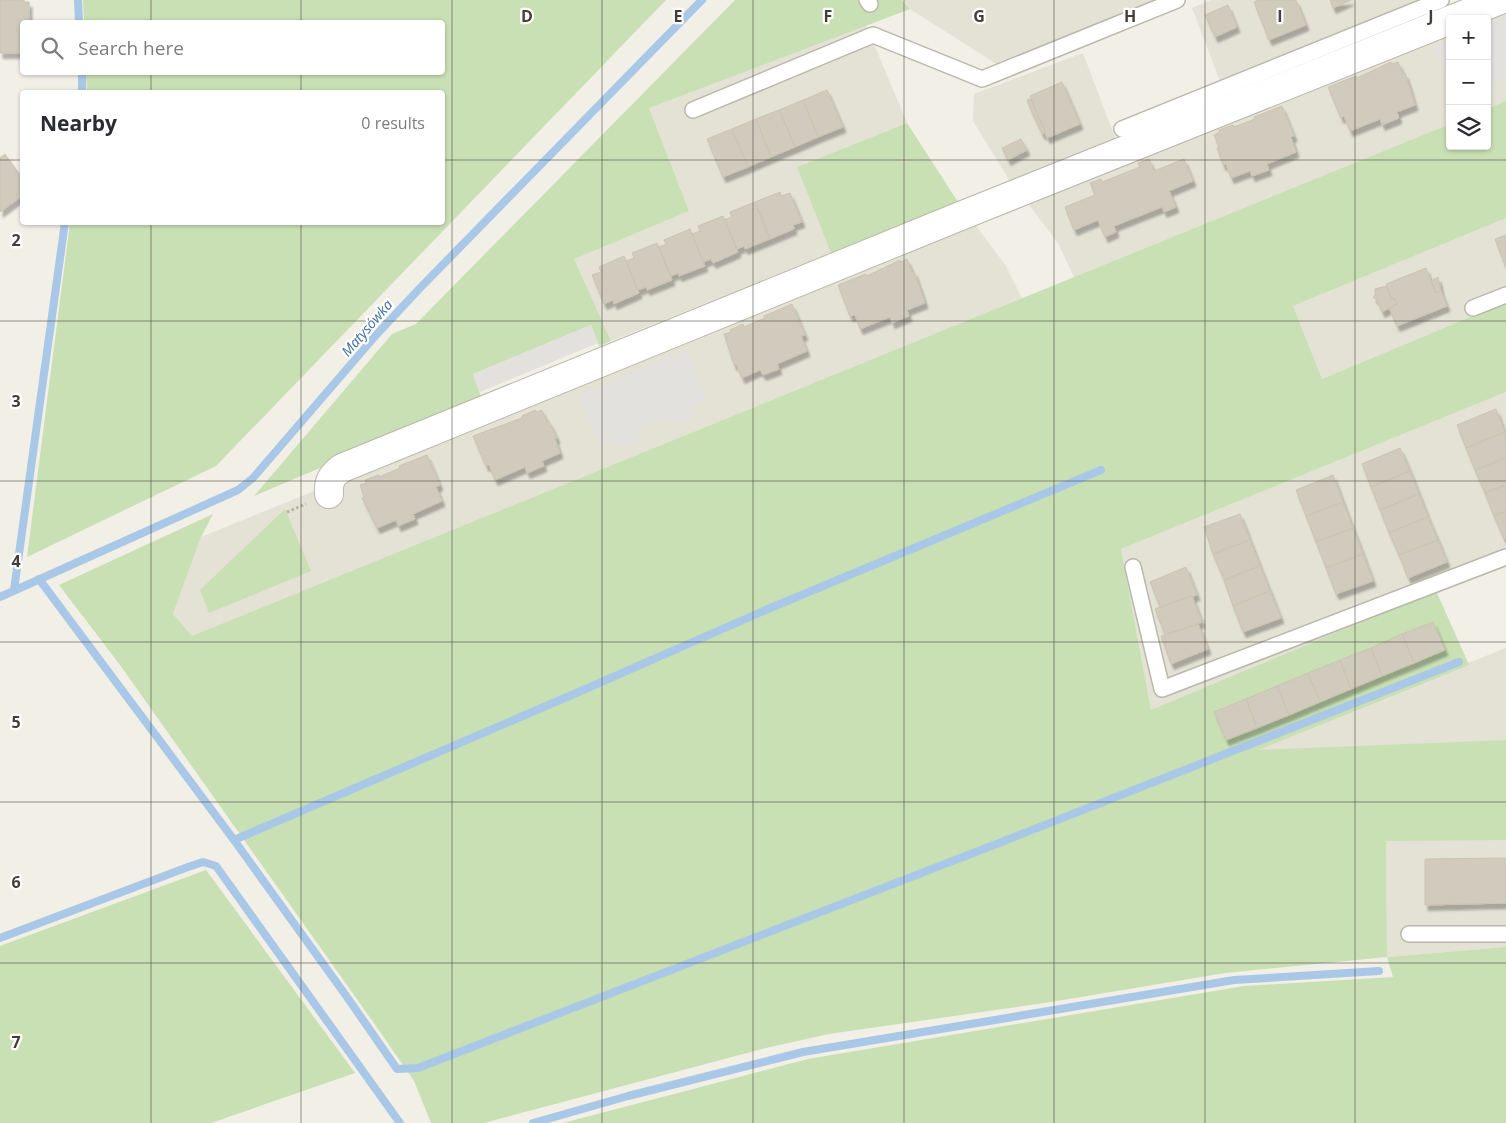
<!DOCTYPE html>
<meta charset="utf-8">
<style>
:root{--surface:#fff;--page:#f2f2f3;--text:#2b2b33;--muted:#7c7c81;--line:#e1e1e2}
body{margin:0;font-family:"Open Sans",sans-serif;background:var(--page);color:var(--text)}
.controls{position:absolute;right:15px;top:15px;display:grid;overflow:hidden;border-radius:5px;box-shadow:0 1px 4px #0004}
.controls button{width:45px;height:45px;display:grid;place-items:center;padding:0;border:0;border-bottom:1px solid var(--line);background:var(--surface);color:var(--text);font:25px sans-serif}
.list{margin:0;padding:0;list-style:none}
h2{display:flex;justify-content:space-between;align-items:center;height:65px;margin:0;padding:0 20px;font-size:21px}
h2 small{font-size:16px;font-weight:400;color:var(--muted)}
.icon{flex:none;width:28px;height:28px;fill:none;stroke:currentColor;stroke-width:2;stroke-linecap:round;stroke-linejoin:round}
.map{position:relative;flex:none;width:1506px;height:1123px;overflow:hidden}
.search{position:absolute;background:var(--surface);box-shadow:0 1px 4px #0004;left:20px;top:20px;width:425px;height:55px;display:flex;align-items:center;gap:12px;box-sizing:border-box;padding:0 18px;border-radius:5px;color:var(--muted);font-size:19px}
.panel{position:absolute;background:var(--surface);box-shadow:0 1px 4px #0004;left:20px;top:90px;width:425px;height:135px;border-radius:5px}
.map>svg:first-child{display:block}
.residential{fill:#e4e1d5}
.green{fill:#c8e0b3}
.parking{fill:#e2e1de}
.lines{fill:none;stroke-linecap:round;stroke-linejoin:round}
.stream{stroke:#a9c8e7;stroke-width:8}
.building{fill:#d1cbbd;stroke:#cbc3b1;filter:url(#shadow)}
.service-casing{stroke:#bbb7aa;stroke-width:18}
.minor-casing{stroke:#bbb7aa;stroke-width:30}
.path{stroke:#bbb39d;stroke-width:3;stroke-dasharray:2.5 2.5;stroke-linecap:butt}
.service{stroke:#fff;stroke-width:15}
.minor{stroke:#fff;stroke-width:28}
.grid{fill:none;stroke:#433f36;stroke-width:1;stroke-opacity:0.55}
.labels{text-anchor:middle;stroke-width:4.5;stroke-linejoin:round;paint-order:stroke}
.water-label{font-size:14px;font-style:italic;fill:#3d6da1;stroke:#fff}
.grid-label{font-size:16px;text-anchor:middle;font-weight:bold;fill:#433f36;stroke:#fff;stroke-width:4.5;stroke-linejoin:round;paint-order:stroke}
</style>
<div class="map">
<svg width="1506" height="1123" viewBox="0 0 1506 1123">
<defs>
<filter id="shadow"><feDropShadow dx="3" dy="5.5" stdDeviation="1" flood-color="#0004"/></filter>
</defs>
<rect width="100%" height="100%" fill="#f1efe6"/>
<g class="residential">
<path d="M903,0H1155L998,65L910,9Z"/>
<path d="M1211,0H1423L1220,81L1192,8Z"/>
<path d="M1506,10V101L1487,109V19Z"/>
<path d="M866,25L907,123L797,167L831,253L611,341L573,259L689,211L649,108Z"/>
<path d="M1450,32V124L1074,277L1058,243L1026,201Z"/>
<path d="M1083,53L1115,138L1010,181L973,121L974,94Z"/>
<path d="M1506,218V302L1322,379L1293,306Z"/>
<path d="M974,223L1006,266L1022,298L191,637L173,614L201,537Z"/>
<path d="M1506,392V564L1436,591L1468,663L1506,648V740L1256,751L1151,710L1121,549Z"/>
<path d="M1386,840H1506V947L1387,957Z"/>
</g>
<g class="green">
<path d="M83,0H666L216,466L27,557L70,223L442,222V92H87L86,73L442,72V22H84Z"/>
<path d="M735,0H902L910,9L649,108L689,211L574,259L611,341L599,346L591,325L473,374L481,396L480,400L254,496L392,334L416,324Z"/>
<path d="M1506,101V218L1293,306L1322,379L1506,302V392L1121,549L1151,710L1436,591L1469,665L1258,750L1506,740V840L1386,841L1387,957L1506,947V1123H563L808,1059L1244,986L1393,977L1387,957L1225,973L1051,1002L829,1034L766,1048L484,1123H431L414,1081L376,1026L120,665L59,585L213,514L201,537L173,614L192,636L1450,124V146H1487V109Z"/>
<path d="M907,123L958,202L831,253L797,167Z"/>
<path d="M285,509L311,571L209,613L200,590Z"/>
<path d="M206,870L355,1073L211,1123H0V946Z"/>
</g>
<g class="parking">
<path d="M1506,13V76L1496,80L1493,86L1496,93L1487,96V21Z"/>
<path d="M1450,41V85L1434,47Z"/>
<path d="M591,325L598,343L480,392L473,374Z"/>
<path d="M687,350L707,400L694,406L692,410L693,418L675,425L672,420L664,418L643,426L639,434L640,440L622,447L618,442L614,440L600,445L579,395Z"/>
</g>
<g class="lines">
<g class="stream">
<path d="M78,0L79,22"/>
<path d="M82,92V72"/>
<path d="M39,579L234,840L574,694L768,609L1101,470"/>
<path d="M14,590L65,222"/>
<path d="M0,597L238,490L253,478L377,334L420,288L702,0"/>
<path d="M234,840L347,997L397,1069L418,1068L999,843L1459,662"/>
<path d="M0,938L188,867L203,862L216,866L400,1123"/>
<path d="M533,1123L628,1096L803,1052L1234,980L1379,971"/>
</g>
</g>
<g class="building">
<path d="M0,0H24V2H29V22H22V53H0Z"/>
<path d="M1258,0H1296L1306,25L1269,40L1254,2Z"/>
<path d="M1330,0H1351L1333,8Z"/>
<path d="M1228,5L1237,27L1215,37L1205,15Z"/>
<path d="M1391,62V64L1398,62L1403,74L1405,73L1415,105L1397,112L1399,118L1382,125L1380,119L1350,131L1344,116L1341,118L1328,87L1356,76L1357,78Z"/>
<path d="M1062,82L1080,124L1047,138L1030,96Z"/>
<path d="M827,90L843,127L818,137L803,100Z"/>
<path d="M1028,99L1031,100L1044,129L1045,133L1042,134L1027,101Z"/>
<path d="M803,100L818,137L795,147L779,110Z"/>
<path d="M1282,106L1294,136L1291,137L1296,152L1267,164L1269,170L1252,176L1250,171L1231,178L1226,164L1223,165L1217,148L1219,147L1214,135L1220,132L1219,130L1233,125L1234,127L1255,119L1254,117Z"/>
<path d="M779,110L795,147L771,157L756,119Z"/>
<path d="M756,119L771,157L748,167L732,129Z"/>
<path d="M732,129L748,167L723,177L707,139Z"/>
<path d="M1021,139L1027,150L1008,160L1002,148Z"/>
<path d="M5,154L22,178V196L0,212V158Z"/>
<path d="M1149,159L1154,171L1184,159L1193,181L1169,191L1176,207L1164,212L1162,207L1114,226L1116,232L1105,237L1098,220L1074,230L1065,207L1095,195L1090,183L1101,179L1102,182L1140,167L1138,163Z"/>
<path d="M780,192L781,196L790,193L802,222L793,225L794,229L770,239L755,202Z"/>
<path d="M755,202L770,239L745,249L744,246L737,249L724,220L732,217L730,212Z"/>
<path d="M723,216L738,252L713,263L711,259L703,262L692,234L700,231L698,226Z"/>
<path d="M690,229L705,266L679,276L678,273L671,276L659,247L666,244L664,240Z"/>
<path d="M1506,235V268L1495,239Z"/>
<path d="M657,243L672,280L647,290L646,287L638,290L626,261L634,258L632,253Z"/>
<path d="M624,256L639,293L614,304L613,300L604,304L592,275L601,272L599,267Z"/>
<path d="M907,259L912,272L914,271L925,303L907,310L909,316L892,323L890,317L860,329L855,315L850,316L838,285L866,274L867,276L900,260L901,262Z"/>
<path d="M1426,268L1435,291L1436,293L1441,291L1447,306L1397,326L1389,308L1397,304L1394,298L1392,299L1391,297L1386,284Z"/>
<path d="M1438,277L1441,291L1436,293L1431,281Z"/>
<path d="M1386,286L1391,297L1392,299L1394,298L1397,304L1382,312L1377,300L1373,297L1375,295V289Z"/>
<path d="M792,304L805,335L801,336L807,351L777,364L779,369L763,375L760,370L742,378L736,364L734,365L724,334L731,332L730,330L743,324L744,327L765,318L764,316Z"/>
<path d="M1496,409L1505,432L1466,448L1457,425Z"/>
<path d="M535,410L536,412L542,410L547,422L549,421L557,438L555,439L560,453L542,461L544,466L527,473L525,467L495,480L489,465L486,466L473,436L522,418V416Z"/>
<path d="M1505,432L1506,458L1475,470L1466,448Z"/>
<path d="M1400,448L1410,471L1371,487L1362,464Z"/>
<path d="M427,455L440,485L436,487L442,501L413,514L415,519L398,526L396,520L377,528L362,498L364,497L360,485L366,483L365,480L379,475V477L400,468L399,466Z"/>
<path d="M1506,458V485L1485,493L1475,470Z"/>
<path d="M1410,471L1419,494L1380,510L1371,487Z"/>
<path d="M1333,475L1343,502L1306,516L1296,490Z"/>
<path d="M1506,485V511L1494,516L1485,493Z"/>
<path d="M1419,494L1428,517L1389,533L1380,510Z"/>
<path d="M1343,502L1353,528L1316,542L1306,516Z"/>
<path d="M1506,511V538L1504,539L1494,516Z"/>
<path d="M1240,514L1250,540L1213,554L1204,527Z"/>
<path d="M1428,517L1438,540L1399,555L1389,533Z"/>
<path d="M1353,528L1363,554L1326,568L1316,542Z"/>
<path d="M1250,540L1260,566L1224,580L1213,554Z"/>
<path d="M1438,540L1447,562L1408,578L1399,555Z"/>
<path d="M1363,554L1373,581L1336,594L1326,568Z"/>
<path d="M1260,566L1270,591L1233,606L1224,580Z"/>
<path d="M1186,567L1197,595L1160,607L1150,582Z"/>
<path d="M1270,591L1281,618L1243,632L1233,606Z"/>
<path d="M1192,596L1202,622L1165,635L1155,609Z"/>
<path d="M1433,622L1445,650L1414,663L1402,634Z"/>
<path d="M1198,624L1208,649L1171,664L1161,636Z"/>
<path d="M1402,634L1414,663L1382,676L1371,648Z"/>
<path d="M1371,648L1382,676L1351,689L1340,660Z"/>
<path d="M1340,660L1351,689L1320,702L1308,673Z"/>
<path d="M1308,673L1320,702L1289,715L1277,686Z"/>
<path d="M1277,686L1289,715L1257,728L1246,699Z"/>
<path d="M1246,699L1257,728L1226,740L1214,712Z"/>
<path d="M1506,858V903L1425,905V859Z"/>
</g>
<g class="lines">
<g class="service-casing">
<g id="service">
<path d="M867,0L870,4"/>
<path d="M693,110L873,35L982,79L1177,0"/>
<path d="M1122,129L1441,0"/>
<path d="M1473,308L1506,295"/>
<path d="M1133,567L1162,689L1506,557"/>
<path d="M1409,934H1506"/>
</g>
</g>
<g class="minor-casing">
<g id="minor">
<path d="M1453,19L1500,0"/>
<path d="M329,494C328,481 332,475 342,468L958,217L1450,20"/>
</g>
</g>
<path class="path" d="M287,512L306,504"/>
<use href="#service" class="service"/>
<use href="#minor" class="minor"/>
</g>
<path class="grid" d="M151,0V22M301,0V22M452,0V1123M602,0V1123M753,0V1123M904,0V1123M1054,0V1123M1205,0V1123M1355,0V1123M151,72V92M301,72V92M0,160H22M442,160H1506M151,222V1123M301,222V1123M0,321H1506M0,481H1506M0,642H1506M0,802H1506M0,963H1506"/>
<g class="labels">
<g class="water-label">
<text transform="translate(367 328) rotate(-49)" y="5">Matysówka</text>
</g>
</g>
<g class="grid-label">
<text x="527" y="22">D</text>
<text x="678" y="22">E</text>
<text x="828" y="22">F</text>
<text x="979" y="22">G</text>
<text x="1130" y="22">H</text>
<text x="1280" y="22">I</text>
<text x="1431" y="22">J</text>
<text x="16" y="246">2</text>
<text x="16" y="407">3</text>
<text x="16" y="567">4</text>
<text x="16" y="728">5</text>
<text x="16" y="888">6</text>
<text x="16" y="1048">7</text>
</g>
</svg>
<div class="controls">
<button>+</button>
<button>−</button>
<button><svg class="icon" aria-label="layers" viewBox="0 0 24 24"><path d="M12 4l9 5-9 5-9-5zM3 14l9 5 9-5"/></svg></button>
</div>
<div class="search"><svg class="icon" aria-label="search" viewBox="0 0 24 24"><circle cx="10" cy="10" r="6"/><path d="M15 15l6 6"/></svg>Search here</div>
<section class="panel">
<h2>Nearby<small>0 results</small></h2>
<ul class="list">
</ul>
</section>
</div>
